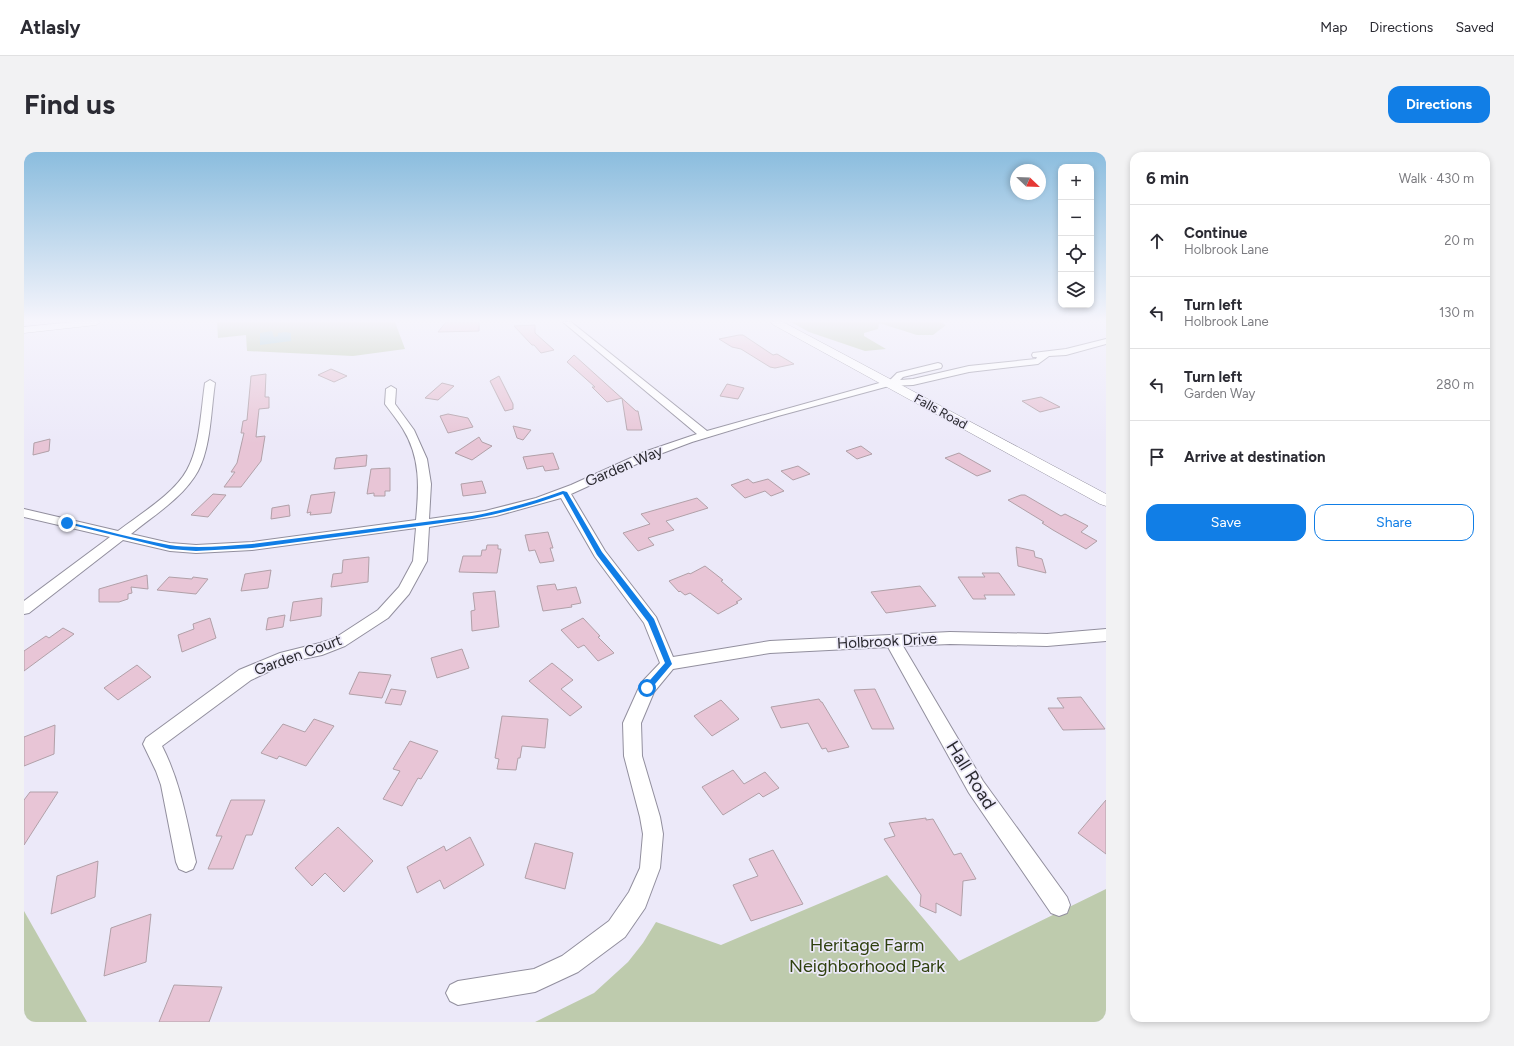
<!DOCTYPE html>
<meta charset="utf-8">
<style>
:root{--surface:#fff;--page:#f2f2f3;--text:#2b2b33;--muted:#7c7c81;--line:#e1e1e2;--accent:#117ee6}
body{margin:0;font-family:Figtree,sans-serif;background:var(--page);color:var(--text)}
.controls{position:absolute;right:12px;top:12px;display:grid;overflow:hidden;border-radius:8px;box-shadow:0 2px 6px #0003}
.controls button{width:36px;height:36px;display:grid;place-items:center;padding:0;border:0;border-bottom:1px solid var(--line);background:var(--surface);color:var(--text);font:20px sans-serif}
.compass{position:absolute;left:986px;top:12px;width:36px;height:36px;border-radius:50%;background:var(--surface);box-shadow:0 2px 6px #0003;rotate:113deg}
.stop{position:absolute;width:12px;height:12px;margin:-9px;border:3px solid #117ee6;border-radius:50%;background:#fff}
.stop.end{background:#117ee6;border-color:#fff;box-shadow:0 1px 4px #0008}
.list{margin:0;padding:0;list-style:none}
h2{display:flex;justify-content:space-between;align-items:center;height:52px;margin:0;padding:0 16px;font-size:17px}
h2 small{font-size:13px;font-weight:400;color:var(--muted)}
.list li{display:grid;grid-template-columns:26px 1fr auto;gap:12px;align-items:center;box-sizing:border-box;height:72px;padding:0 16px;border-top:1px solid var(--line)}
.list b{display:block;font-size:15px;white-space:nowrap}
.list p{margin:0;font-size:13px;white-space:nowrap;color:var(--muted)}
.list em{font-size:13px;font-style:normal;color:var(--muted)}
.actions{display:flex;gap:8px;padding:12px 16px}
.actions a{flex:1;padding:9px 0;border:1px solid var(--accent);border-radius:12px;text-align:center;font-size:14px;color:var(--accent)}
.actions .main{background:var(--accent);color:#fff}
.icon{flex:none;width:22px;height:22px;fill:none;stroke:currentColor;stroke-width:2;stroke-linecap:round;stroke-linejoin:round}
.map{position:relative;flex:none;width:1082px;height:870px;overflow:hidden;border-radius:12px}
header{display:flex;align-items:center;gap:24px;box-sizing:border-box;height:56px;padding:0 20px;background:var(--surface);border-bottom:1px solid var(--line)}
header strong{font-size:19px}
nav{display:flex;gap:22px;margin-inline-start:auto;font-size:14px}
.intro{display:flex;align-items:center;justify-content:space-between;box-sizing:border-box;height:96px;padding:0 24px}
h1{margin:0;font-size:28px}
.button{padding:10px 18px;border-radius:12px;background:var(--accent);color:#fff;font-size:14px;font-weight:700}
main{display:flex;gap:24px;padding:0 24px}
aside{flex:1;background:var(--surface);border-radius:12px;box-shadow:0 2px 6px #0003}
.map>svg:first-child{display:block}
.green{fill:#becbad}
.water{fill:#a1cbd0}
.building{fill:#e8c5d6;stroke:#b1a0a8}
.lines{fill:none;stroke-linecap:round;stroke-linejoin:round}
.minor-casing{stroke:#928f9e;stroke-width:2}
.tertiary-casing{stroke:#928f9e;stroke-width:1}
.secondary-casing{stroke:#928f9e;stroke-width:1}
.minor{fill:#fff;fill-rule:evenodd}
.tertiary{fill:#fff;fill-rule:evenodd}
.secondary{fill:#fff;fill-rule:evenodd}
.route{fill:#117ee6}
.labels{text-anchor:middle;stroke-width:3.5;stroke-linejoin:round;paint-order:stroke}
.far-street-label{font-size:13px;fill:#29282e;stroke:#ece9f9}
.street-label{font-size:15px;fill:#29282e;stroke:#ece9f9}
.near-street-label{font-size:18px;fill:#29282e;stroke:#ece9f9}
.near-park-label{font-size:18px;fill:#2f400e;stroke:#ece9f9}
</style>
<header>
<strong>Atlasly</strong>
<nav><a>Map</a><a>Directions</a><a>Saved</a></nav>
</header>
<div class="intro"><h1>Find us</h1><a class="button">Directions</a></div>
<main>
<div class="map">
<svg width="1082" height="870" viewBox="0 0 1082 870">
<rect width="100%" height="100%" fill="#ece9f9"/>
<g class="green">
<path d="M193,170H371L381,197L329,204L223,199L222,183L194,186Z"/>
<path d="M767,170H915L922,173L909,183H893L855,171L854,177L840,181V184L862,197L841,199L785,180Z"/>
<path d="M863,723L935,809L1082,737V870H511L570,841L604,810L619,791L632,770L697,793Z"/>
<path d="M0,759L63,870H0Z"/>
</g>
<path class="water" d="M248,179L250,185L254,184V181L261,180L267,181V189L236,193V181Z"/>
<g class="building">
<path d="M422,170H455V179L414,180Z"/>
<path d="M511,173V181L530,198L517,201L510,193H508L490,174Z"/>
<path d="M715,183H719L749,203L753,202L770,212L751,216L746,215L717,197L708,195L695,187Z"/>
<path d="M550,203L612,259H614L618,278H603L598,246L583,250L568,235H571L543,210Z"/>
<path d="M307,217L323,224L310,230L294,223Z"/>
<path d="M242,222L241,245H245V256L235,257L232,285L241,284L237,309L217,335H200L211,320H207L213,311L220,281H217L219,269L223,268L227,224Z"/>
<path d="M475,224L489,252V257L481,259L466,229Z"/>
<path d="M418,231L430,234L414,248L401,246Z"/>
<path d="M703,232L720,236L714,247L696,244Z"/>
<path d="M1017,245L1036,255L1016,260L998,249Z"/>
<path d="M424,262L444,266L449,275L424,281L416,264Z"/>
<path d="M489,274L507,278L499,288L493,286Z"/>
<path d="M455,285L458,290L468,294L448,308L431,301Z"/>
<path d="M26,287L25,299L9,303L10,291Z"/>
<path d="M837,294L848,302L833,307L822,299Z"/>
<path d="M529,301L535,317L521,319L519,314L503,317L499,305Z"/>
<path d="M935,301L967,319L953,324L921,306Z"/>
<path d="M343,303L342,314L310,317L312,306Z"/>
<path d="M774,314L786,322L769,328L757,319Z"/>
<path d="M366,316V339H361V344H350V341L343,342L347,317Z"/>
<path d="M724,327L729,331L744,327L760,339L747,344L741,339L721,346L707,333Z"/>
<path d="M458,329L462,341L439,344L437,332Z"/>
<path d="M311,340L307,361L286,363L287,360L283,361L287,343Z"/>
<path d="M189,342L202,343L184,365L167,363Z"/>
<path d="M997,343H1001L1037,364L1041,362L1064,374L1057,380L1073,389L1062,397L1029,378L1018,371L1020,370L984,348Z"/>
<path d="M673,346L684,356L642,369L650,378L624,386L630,393L614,399L599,381L626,372L617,362Z"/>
<path d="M265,353L266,364L247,367L248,356Z"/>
<path d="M524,380L529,396H526L530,409L516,411L511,398L505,399L501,383Z"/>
<path d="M463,393H474V397H477L473,421L435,420L439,404H457L458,398H462Z"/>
<path d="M992,395L1010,399L1011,405L1018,407L1022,421L994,414Z"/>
<path d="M345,405L344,430L307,435L309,422L318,421L319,408Z"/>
<path d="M681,414L699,428L697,429L718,447L712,450L714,451L694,462L666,441L661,443L656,439L655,440L645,429L665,421L666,422Z"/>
<path d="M247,418L244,436L217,439L221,422Z"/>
<path d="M958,421H975L991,443H960L962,447H949L934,425H961Z"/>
<path d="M123,423L124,437L107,435L108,441L104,442V447L95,450H75V437Z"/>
<path d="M145,425L168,427L169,425L184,427L172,442L133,438Z"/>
<path d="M531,432L533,438L552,435L557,451L547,453L548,455L519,459L513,434Z"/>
<path d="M896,434L912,454L862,461L847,440Z"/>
<path d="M471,439L475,475L448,479L447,459L451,458L449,441Z"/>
<path d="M298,446L297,464L266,469L269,450Z"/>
<path d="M261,463L259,475L242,478L244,466Z"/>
<path d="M186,466L192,486L158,500L154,483L170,477L169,472Z"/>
<path d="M559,466L576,484L574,485L590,501L574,509L560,493L554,496L537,478Z"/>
<path d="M39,476L50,482L0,519V499L22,484L25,486Z"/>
<path d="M438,497L445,516L413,526L407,506Z"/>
<path d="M528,511L549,528L537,537L558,555L546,564L505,529Z"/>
<path d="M113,513L127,525L94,548L80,536Z"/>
<path d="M335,520L367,523L358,546L325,542Z"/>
<path d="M367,537L382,539L377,553L361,551Z"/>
<path d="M851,537L870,577H848L830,538Z"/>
<path d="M1057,545L1081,577L1039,578L1024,556H1040L1033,546Z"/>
<path d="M795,547L797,550H798L825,595L804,600L802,596L798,597L784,571L757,576L747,555Z"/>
<path d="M697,548L715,567L688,584L670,564Z"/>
<path d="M478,564L524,567L521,596L498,594L496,606H494L492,618L473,617L475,607L471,606Z"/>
<path d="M290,567L310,574L282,614L255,604L253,607L237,601L259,572L281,580Z"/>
<path d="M31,573L30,602L0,614V585Z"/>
<path d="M386,589L414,599L397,627L394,626L378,654L359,647L376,619L369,617Z"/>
<path d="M709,618L720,632L741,620L755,636L739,645L735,641L699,663L678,635Z"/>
<path d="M6,640H34L0,693V648Z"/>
<path d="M207,648H241L228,683H222L209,717H184L198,684H192Z"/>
<path d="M1082,648V702L1054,681Z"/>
<path d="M902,666V668L909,667L930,703L937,701L952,727L939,729L937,764L912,751V761L896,754L897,743L860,687L871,684L865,671Z"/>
<path d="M314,675L349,709L320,740L301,721L288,734L271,716Z"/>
<path d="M446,685L460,713L420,737L416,728L393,741L383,715L420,694L422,699Z"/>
<path d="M511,691L549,701L541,737L501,726Z"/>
<path d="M749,698L779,752L727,769L709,733L734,724L725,707Z"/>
<path d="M74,709L71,745L27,762L33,724Z"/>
<path d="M127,762L122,810L80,824L87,776Z"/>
<path d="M150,833L198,835L185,870H135Z"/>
</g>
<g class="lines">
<g class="minor-casing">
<path id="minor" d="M539,170H547L683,279L866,228L873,221L914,211L917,212L918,214L917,216L879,225L876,228L889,227L945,214L1012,207L1013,205H1009L1008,203L1009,201L1042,197L1082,187V192L1042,203L1025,204L1014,212L945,220L889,233L865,234L754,264L668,290L628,305L547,342L581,399L632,465L649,505L746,489L926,480L1023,482L1082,477V489L1023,494L926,492L879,494L959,629L1043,745L1046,753L1043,761L1035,764L1027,761L945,641L864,495L746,501L649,517L630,540L617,571L618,604L636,665L639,682L636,716L621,756L601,785L554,820L511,840L434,853L426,849L422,841L426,833L434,829L510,817L538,804L585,769L605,740L616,716L619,682L616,665L600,604L599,571L617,531L636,511L620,471L571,405L537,346L472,364L405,375L403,409L385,442L364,466L321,494L298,503L265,510L227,528L138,594C157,631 163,670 172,710L169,717L162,720L155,717L152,710L137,633L132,619L119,592L122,586L215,518L256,501L296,491L311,486L354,458L375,435L389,409L392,376L228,398L172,401L146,399L99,388L5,461L0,462V449L86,385L0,365V357L94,379C116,362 150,342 163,318C176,295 177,258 181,231L186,228L191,231C187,257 187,295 174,319C159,346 130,363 107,382L146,391L172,393L228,390L392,368C395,336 397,306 379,277C374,269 367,260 361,252L362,237L367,234L372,237L371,252L390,278L403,307L407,332L405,367L461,359L512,346L547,333L620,300L673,282Z"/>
</g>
<g class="tertiary-casing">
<path id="tertiary" d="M49,170H77L72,173L0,181V175Z"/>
</g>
<g class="secondary-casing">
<path id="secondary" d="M747,170H759L1082,342V354L1076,352L748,172Z"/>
</g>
<use href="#minor" class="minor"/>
<use href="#tertiary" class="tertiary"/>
<use href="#secondary" class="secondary"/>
</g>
<linearGradient id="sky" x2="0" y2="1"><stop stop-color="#8bbdde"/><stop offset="0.58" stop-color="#f6f5fc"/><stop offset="1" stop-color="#f6f5fc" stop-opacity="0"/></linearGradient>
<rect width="1082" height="291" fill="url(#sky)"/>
<path class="route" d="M539,339L543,340L578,400L630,467L648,512L626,538L623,539L619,536L641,511L624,470L573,403L539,342C509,353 480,361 448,367L228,396L172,399L146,397L40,371L43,370C77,377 111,387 145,393C172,397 200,394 228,392L448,364C480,358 509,350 539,339Z"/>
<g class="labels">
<g class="far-street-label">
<text transform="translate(917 259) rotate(29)" y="5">Falls Road</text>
</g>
<g class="street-label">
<text transform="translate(600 314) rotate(-23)" y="5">Garden Way</text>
<text transform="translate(863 489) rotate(-3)" y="5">Holbrook Drive</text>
<text transform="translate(274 503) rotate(-20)" y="5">Garden Court</text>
</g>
<g class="near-street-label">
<text transform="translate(947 623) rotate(58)" y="6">Hall Road</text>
</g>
<g class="near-park-label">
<text x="843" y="799">Heritage Farm<tspan x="843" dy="21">Neighborhood Park</tspan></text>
</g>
</g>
</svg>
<div class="controls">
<button>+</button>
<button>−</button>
<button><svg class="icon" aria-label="locate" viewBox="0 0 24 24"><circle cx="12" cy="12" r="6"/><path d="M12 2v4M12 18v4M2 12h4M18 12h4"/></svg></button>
<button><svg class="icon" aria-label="layers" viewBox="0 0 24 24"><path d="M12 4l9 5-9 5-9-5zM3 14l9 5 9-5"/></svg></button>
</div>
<svg class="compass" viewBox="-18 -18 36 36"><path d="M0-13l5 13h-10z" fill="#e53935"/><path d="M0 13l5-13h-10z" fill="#7c7c81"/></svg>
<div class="stop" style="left:623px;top:536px"></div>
<div class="stop end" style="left:43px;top:371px"></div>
</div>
<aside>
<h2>6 min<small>Walk · 430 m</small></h2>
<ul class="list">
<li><svg class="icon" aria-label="ahead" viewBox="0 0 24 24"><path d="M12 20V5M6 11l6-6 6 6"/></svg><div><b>Continue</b><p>Holbrook Lane</p></div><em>20 m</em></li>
<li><svg class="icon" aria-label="left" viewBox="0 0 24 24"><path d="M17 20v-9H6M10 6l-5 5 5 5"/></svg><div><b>Turn left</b><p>Holbrook Lane</p></div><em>130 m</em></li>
<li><svg class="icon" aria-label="left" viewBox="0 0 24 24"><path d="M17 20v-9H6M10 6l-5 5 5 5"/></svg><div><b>Turn left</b><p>Garden Way</p></div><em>280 m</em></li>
<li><svg class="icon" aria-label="arrive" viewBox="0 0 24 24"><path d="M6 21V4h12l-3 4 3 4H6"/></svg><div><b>Arrive at destination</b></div></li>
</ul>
<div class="actions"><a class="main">Save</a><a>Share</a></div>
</aside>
</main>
